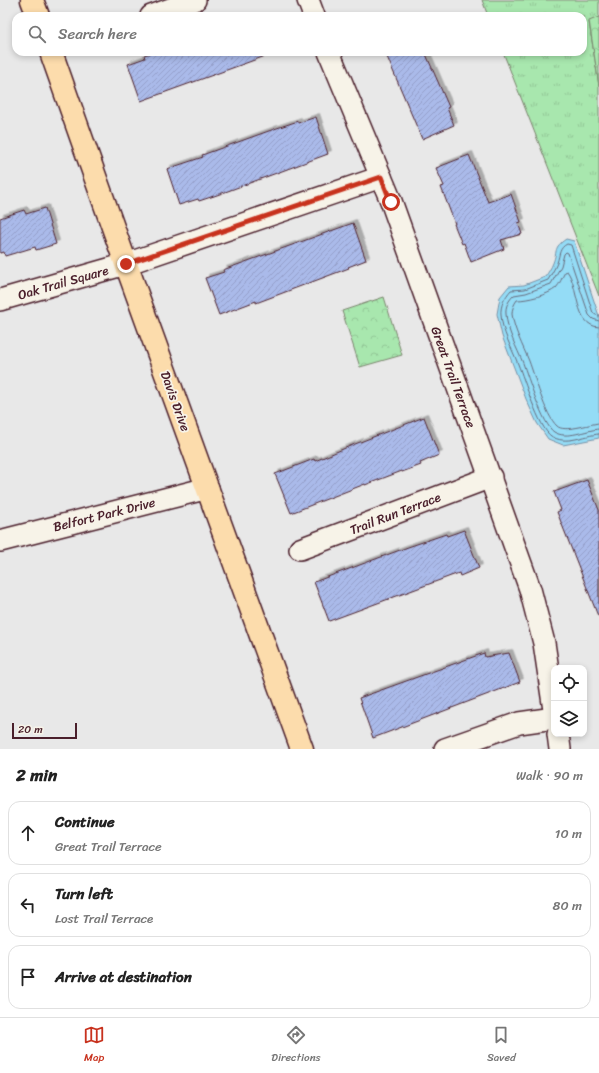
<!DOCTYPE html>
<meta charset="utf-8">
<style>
:root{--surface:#fff;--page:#f2f2f2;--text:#222;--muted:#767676;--line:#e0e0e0;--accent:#c8321e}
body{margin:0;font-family:Sriracha,sans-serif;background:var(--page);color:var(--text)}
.controls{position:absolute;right:12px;bottom:12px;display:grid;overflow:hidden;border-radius:8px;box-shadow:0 2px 6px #0003}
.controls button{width:36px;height:36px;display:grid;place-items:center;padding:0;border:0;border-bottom:1px solid var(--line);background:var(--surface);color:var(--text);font:20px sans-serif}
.scale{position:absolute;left:12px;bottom:10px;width:65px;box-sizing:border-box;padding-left:4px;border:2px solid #4a1f2b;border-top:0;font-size:11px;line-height:14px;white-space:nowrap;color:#4a1f2b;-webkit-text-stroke:3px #f7f3e8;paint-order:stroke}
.stop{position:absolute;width:12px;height:12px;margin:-9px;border:3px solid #c8321e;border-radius:50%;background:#fff}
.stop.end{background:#c8321e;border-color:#fff;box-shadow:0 1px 4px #0008}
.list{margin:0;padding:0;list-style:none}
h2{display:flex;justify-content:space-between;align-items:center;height:52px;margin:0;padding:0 16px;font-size:17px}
h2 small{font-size:13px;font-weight:400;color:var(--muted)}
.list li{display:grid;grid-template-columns:26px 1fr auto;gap:12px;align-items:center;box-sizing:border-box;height:64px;margin:0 8px 8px;padding:0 8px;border:1px solid var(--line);border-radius:12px}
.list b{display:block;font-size:15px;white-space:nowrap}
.list p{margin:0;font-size:13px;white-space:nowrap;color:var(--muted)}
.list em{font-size:13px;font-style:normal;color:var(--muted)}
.icon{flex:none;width:22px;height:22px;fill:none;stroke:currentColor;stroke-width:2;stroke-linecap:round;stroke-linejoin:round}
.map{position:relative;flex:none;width:599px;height:749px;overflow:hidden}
.search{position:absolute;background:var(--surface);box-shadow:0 2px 6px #0003;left:12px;right:12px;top:12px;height:44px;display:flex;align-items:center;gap:10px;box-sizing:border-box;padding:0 14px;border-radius:12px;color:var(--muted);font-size:15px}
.sheet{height:268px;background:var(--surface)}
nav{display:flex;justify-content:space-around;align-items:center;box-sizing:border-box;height:56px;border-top:1px solid var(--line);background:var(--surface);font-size:11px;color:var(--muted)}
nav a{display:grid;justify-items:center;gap:2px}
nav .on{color:var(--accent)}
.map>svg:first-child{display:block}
.grass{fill:url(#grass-tufts);stroke:#79836c}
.forest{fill:url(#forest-crowns);stroke:#79836c}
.water{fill:#94dcf6;stroke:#7690a5}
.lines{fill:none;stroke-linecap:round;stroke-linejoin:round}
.shore{stroke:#686b7c;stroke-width:1}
.building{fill:url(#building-hatch);stroke:#4a1f2b;filter:url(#shadow)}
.minor-casing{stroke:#4a1f2b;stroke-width:24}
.major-casing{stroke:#4a1f2b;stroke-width:25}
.minor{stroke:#f7f3e8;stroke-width:21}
.major{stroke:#fcdcac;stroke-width:22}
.route{stroke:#c8321e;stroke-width:5}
.labels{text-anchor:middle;stroke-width:3.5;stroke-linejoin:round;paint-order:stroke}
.street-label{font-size:13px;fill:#4a1f2b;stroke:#f7f3e8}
</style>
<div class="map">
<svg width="599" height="749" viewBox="0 0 599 749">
<defs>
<pattern id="grass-tufts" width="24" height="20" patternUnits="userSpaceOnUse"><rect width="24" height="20" fill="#a8e7ae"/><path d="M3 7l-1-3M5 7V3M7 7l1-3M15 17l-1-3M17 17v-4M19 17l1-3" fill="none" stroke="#92c696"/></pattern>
<pattern id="forest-crowns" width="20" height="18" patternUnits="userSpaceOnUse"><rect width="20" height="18" fill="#a8e7ae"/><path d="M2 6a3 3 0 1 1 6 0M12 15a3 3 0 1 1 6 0" fill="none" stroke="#92c696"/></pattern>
<pattern id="building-hatch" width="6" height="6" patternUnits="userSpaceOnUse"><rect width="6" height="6" fill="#aabaea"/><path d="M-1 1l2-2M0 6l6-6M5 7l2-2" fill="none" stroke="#949fc9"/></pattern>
<filter id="shadow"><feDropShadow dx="3.5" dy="-3.5" stdDeviation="0" flood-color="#0004"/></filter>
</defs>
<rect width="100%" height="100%" fill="#e8e8e8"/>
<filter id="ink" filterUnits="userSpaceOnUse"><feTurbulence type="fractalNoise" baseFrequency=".025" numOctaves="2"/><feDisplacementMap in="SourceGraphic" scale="8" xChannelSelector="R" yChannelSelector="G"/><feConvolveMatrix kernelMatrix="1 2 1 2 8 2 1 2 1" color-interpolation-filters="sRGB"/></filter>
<g filter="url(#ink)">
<path class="grass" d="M482,0H599V17L589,22L599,86V296L503,52H583V16H488Z"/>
<g class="forest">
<path d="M599,17V86L589,21Z"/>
<path d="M384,297L402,355L360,367L342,311Z"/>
</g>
<path class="water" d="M566,239L574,241L599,316V438L563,445L548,439L537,423L526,399L502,336L497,314L500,297L509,286L524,285L545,277C548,273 551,268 553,263C558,250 553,248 566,239Z"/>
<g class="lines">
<g class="shore">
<path d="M599,316L596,315L593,313L571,245L567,244C559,248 560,254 557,263C555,268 551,275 548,280L525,289L511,290C505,297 500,305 501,315C502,332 512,348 518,364C524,379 539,428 551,436C566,446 584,435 599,434"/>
<path d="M599,321L593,319L589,315L568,253L566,252L564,254L561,266L551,284L526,293L514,295C509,300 505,306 506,314C507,331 517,348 523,363C528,377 543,425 554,432C567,440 585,430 599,429"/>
<path d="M599,327C574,326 579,286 567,271L565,272C562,277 560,284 556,288C548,295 527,300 517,300C514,304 512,309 512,314C514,330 523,346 529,361C535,377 545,415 557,426C564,433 589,424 599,423"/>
</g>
</g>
<g class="building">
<path d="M154,52H271V54L141,101L128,64L145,58L144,55Z"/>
<path d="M385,52H425L449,107L447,108L454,125L422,139Z"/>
<path d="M316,117L328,154L217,195L199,201L198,199L179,205L167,169L203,157L202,155L277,128L298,121V123Z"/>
<path d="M469,155L488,202L511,194L521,222L518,223L522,234L501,240L504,249L471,262L464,243L462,244L454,224H455L441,187L444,186L436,168Z"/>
<path d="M45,208L56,244L36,250L35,247L5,256L4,252L0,253V218L24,210L26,214Z"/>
<path d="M353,223L366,260L348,267L349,268L256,303V301L219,315L205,278L224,272L223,270Z"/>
<path d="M424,417L439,455L420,463L421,465L402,472V471L365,485V484L291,513L275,474L314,459L315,461L350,446Z"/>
<path d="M587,480L599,510V616H598L557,512L561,510L554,492Z"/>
<path d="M464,530L479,568L460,576L459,573L329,621L314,582L408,547L446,534L447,536Z"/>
<path d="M484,653L485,657L509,653L520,682L373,738L359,698Z"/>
</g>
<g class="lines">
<g class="minor-casing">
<g id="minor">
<path d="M308,0L314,16"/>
<path d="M151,16L195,0"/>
<path d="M329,52L391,201L530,589L544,643L554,710"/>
<path d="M0,300L126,264L381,177"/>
<path d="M0,541L208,488"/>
<path d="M300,549L491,477"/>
<path d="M558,734L560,749"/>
<path d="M445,749L519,723L554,718"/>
</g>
</g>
<g class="major-casing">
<g id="major">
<path d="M32,0L38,16"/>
<path d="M51,52L126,264L302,749"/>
</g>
</g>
<use href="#minor" class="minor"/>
<use href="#major" class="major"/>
</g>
</g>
<g class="lines" filter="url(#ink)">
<path class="route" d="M126,264L381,177L391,202"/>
</g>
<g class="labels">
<g class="street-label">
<text transform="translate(63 282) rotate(-16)" y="5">Oak Trail Square</text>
<text transform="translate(454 377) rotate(70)" y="5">Great Trail Terrace</text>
<text transform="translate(176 401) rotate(70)" y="5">Davis Drive</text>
<text transform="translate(395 513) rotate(-21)" y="5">Trail Run Terrace</text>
<text transform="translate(104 514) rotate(-14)" y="5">Belfort Park Drive</text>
</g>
</g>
</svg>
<div class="controls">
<button><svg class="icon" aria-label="locate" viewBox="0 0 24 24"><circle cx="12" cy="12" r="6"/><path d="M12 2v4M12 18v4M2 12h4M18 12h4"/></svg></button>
<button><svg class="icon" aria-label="layers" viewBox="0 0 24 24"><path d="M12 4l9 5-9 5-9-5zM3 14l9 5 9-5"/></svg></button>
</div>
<div class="scale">20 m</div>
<div class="stop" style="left:391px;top:202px"></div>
<div class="stop end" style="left:126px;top:264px"></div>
<div class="search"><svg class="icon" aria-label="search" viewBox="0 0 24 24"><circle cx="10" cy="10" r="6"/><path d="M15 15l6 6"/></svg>Search here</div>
</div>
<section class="sheet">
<h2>2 min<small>Walk · 90 m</small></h2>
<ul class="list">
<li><svg class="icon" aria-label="ahead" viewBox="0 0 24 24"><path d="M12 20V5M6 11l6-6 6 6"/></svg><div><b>Continue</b><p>Great Trail Terrace</p></div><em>10 m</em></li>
<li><svg class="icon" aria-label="left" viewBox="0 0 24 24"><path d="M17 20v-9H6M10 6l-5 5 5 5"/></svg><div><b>Turn left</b><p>Lost Trail Terrace</p></div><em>80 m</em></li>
<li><svg class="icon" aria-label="arrive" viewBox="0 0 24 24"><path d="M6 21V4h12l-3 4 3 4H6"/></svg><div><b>Arrive at destination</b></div></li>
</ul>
</section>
<nav>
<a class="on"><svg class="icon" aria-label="map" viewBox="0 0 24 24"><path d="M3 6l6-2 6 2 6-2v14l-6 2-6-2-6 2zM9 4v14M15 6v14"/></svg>Map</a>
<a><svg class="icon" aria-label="directions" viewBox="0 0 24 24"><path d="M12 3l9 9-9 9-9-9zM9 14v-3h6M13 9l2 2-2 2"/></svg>Directions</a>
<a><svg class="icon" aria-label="saved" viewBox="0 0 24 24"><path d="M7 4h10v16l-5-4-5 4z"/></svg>Saved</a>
</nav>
